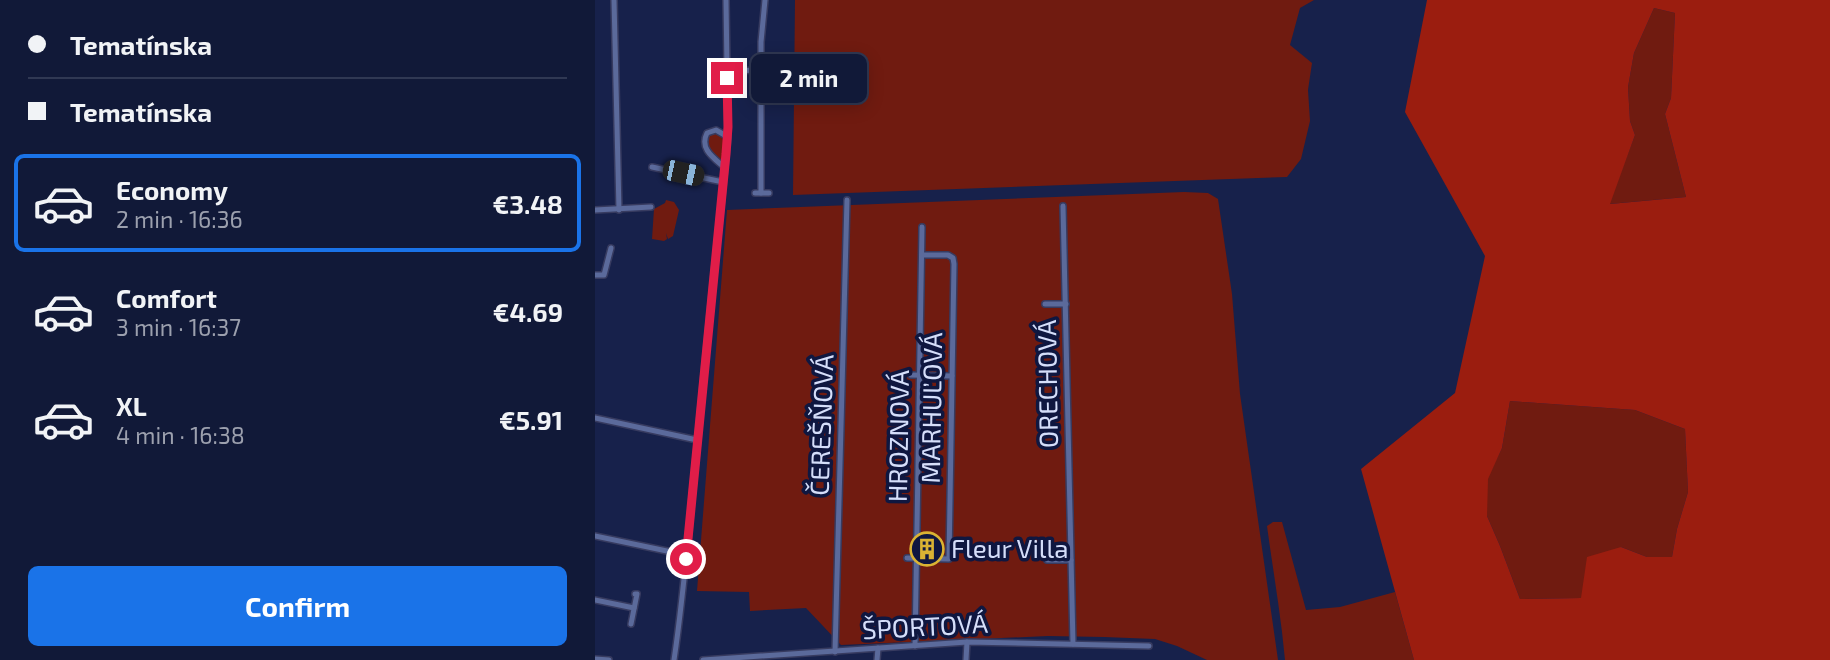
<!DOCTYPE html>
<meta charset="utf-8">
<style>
body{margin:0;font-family:"Exo 2",sans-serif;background:#1e2643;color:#f1f3f6;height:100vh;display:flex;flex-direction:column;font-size:26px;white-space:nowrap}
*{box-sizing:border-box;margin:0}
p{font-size:23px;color:#9ca0ae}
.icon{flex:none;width:38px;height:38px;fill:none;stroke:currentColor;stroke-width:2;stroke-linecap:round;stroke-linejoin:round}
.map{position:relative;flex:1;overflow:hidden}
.sheet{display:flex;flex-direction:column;background:#111938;width:595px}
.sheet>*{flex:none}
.hud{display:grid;align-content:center;height:154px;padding:0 28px;background:#111938}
.end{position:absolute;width:32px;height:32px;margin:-16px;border:9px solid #e11d48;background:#fff;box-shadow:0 0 0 4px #fff}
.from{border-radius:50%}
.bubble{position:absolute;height:49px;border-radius:10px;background:#111938;box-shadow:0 4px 18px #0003,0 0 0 2px #303853;font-size:23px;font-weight:700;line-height:49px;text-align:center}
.car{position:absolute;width:21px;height:42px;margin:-21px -10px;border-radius:9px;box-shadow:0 0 5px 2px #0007;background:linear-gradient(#222 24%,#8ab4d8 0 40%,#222 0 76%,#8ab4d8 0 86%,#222 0)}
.hud b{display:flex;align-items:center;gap:24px;height:66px;font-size:26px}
.hud b+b{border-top:2px solid #303853}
.hud i{width:18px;height:18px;background:#f1f3f6}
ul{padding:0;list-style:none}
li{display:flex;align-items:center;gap:21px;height:98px;margin:0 14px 10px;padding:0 14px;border:4px solid transparent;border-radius:10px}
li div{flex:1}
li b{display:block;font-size:26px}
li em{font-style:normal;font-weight:700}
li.current{border-color:#1a73e8}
li>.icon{width:63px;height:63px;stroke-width:1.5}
.cta{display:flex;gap:14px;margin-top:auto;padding:14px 28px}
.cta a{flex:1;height:80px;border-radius:10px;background:#1a73e8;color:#fff;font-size:28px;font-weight:700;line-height:80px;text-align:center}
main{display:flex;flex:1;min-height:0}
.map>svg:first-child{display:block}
</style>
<main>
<section class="sheet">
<div class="hud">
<b><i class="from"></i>Tematínska</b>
<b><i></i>Tematínska</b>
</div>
<ul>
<li class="current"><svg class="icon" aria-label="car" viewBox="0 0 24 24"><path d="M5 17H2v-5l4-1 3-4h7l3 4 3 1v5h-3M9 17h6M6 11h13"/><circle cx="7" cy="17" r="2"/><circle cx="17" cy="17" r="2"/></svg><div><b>Economy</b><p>2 min · 16:36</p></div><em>€3.48</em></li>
<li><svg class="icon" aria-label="car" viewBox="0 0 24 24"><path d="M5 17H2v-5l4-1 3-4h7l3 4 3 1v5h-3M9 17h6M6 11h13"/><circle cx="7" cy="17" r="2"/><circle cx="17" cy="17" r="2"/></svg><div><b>Comfort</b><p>3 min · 16:37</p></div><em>€4.69</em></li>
<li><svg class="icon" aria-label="car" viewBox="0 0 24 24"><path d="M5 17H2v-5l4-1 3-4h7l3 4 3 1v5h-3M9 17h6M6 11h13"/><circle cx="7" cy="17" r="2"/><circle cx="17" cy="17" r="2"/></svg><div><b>XL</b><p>4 min · 16:38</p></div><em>€5.91</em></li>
</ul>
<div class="cta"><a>Confirm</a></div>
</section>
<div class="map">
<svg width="1235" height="660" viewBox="0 0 1235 660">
<rect width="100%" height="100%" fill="#17214b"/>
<g fill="#701b10">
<polygon points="200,0 719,0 705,8 695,45 717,63 713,90 715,121 706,159 692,177 198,195"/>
<polygon points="1059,8 1080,13 1076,98 1070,114 1091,197 1014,204 1040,135 1035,121 1033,87 1039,53"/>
<path d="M121 133C132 139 130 148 129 159L126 161 112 146V138L116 134Z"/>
<polygon points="589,192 613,193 623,199 637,294 645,394 683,660 612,660 582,646 560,639 509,637 453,636 246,645 211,608 155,611 154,592 102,591 132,210"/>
<polygon points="71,200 79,202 84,210 78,236 73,239 71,233 72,239 69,241 57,239 59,209 70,203"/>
<polygon points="915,401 1040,410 1090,429 1093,492 1082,529 1077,557 1052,557 1026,547 987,598 925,599 905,546 892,516 892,479 907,448"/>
<path d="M678 522H687L711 610 745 607 800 592 819 660H690C686 615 678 571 672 526Z"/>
</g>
<path fill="#9b1d0f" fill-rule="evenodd" d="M832 0H1235V660H819L766 469 860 393 890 256 810 112ZM1059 8 1080 13 1076 98 1070 114 1091 197 1015 204 1040 135 1035 121 1033 87 1039 53ZM915 401 1040 410 1090 429 1093 492 1082 529 1077 557H1052L1026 547 992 557 986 598 925 599 905 546 892 516 893 479 907 448Z"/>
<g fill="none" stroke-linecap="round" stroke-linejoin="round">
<defs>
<g id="street">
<polyline points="19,0 24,210"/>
<polyline points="131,0 133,137"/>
<polyline points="132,71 166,70"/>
<polyline points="57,167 128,182"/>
<polyline points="160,193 174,193"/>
<polyline points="166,193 166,42 170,0"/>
<polyline points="468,206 478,644"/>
<polyline points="0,210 56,207"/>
<polyline points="0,275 9,275 16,248"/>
<polyline points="450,304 471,304"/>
<polyline points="316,375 357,376"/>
<polyline points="0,418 102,440"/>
<polyline points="0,536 91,555"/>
<polyline points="312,558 354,559 359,264 358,258 353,255 327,255"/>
<polyline points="452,560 476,560"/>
<polyline points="0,600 39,608"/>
<polyline points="36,624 42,594 40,594"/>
<polyline points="320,646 327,227"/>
<polyline points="240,652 252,200"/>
<polyline points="0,659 14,660"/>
<path d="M79 660C90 587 95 512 103 438 112 338 123 237 133 137L121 130 112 133C104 149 119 158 130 168"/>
<polyline points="108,660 372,642 554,646"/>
<polyline points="282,660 283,648"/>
<polyline points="371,660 372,642"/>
</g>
</defs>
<use href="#street" stroke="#373b60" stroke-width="8"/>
<use href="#street" stroke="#5b6a9b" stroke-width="5"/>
</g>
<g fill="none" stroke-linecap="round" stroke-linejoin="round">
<polyline stroke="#e11d48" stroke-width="9" points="91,559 131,154 133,127 132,78"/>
</g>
<defs>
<symbol id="building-ring" viewBox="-11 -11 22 22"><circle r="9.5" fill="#0f1740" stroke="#dab333" stroke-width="1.5"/><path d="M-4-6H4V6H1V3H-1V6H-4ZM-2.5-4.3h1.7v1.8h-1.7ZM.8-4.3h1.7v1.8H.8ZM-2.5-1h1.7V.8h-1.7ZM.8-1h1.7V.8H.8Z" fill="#dab333"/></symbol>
</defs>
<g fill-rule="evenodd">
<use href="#building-ring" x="313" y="530" width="38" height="38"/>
</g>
<g text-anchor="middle" stroke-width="7" stroke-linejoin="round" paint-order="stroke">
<g font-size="26" fill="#d5defa" stroke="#0f1740">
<text transform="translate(453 384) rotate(-91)" y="9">ORECHOVÁ</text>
<text transform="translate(337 408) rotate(-89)" y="9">MARHUĽOVÁ</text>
<text transform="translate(227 425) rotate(-88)" y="9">ČEREŠŇOVÁ</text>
<text transform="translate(304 436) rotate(-89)" y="9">HROZNOVÁ</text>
<text transform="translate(330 627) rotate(-3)" y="9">ŠPORTOVÁ</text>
</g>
<g font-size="26" fill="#d5defa" stroke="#0f1740" text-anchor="start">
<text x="356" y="558">Fleur Villa</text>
</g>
</g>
</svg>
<i class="end from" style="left:91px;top:559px"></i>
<i class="end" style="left:132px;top:78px"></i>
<div class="bubble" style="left:156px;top:54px;width:116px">2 min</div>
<i class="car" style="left:88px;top:173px;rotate:102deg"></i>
</div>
</main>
